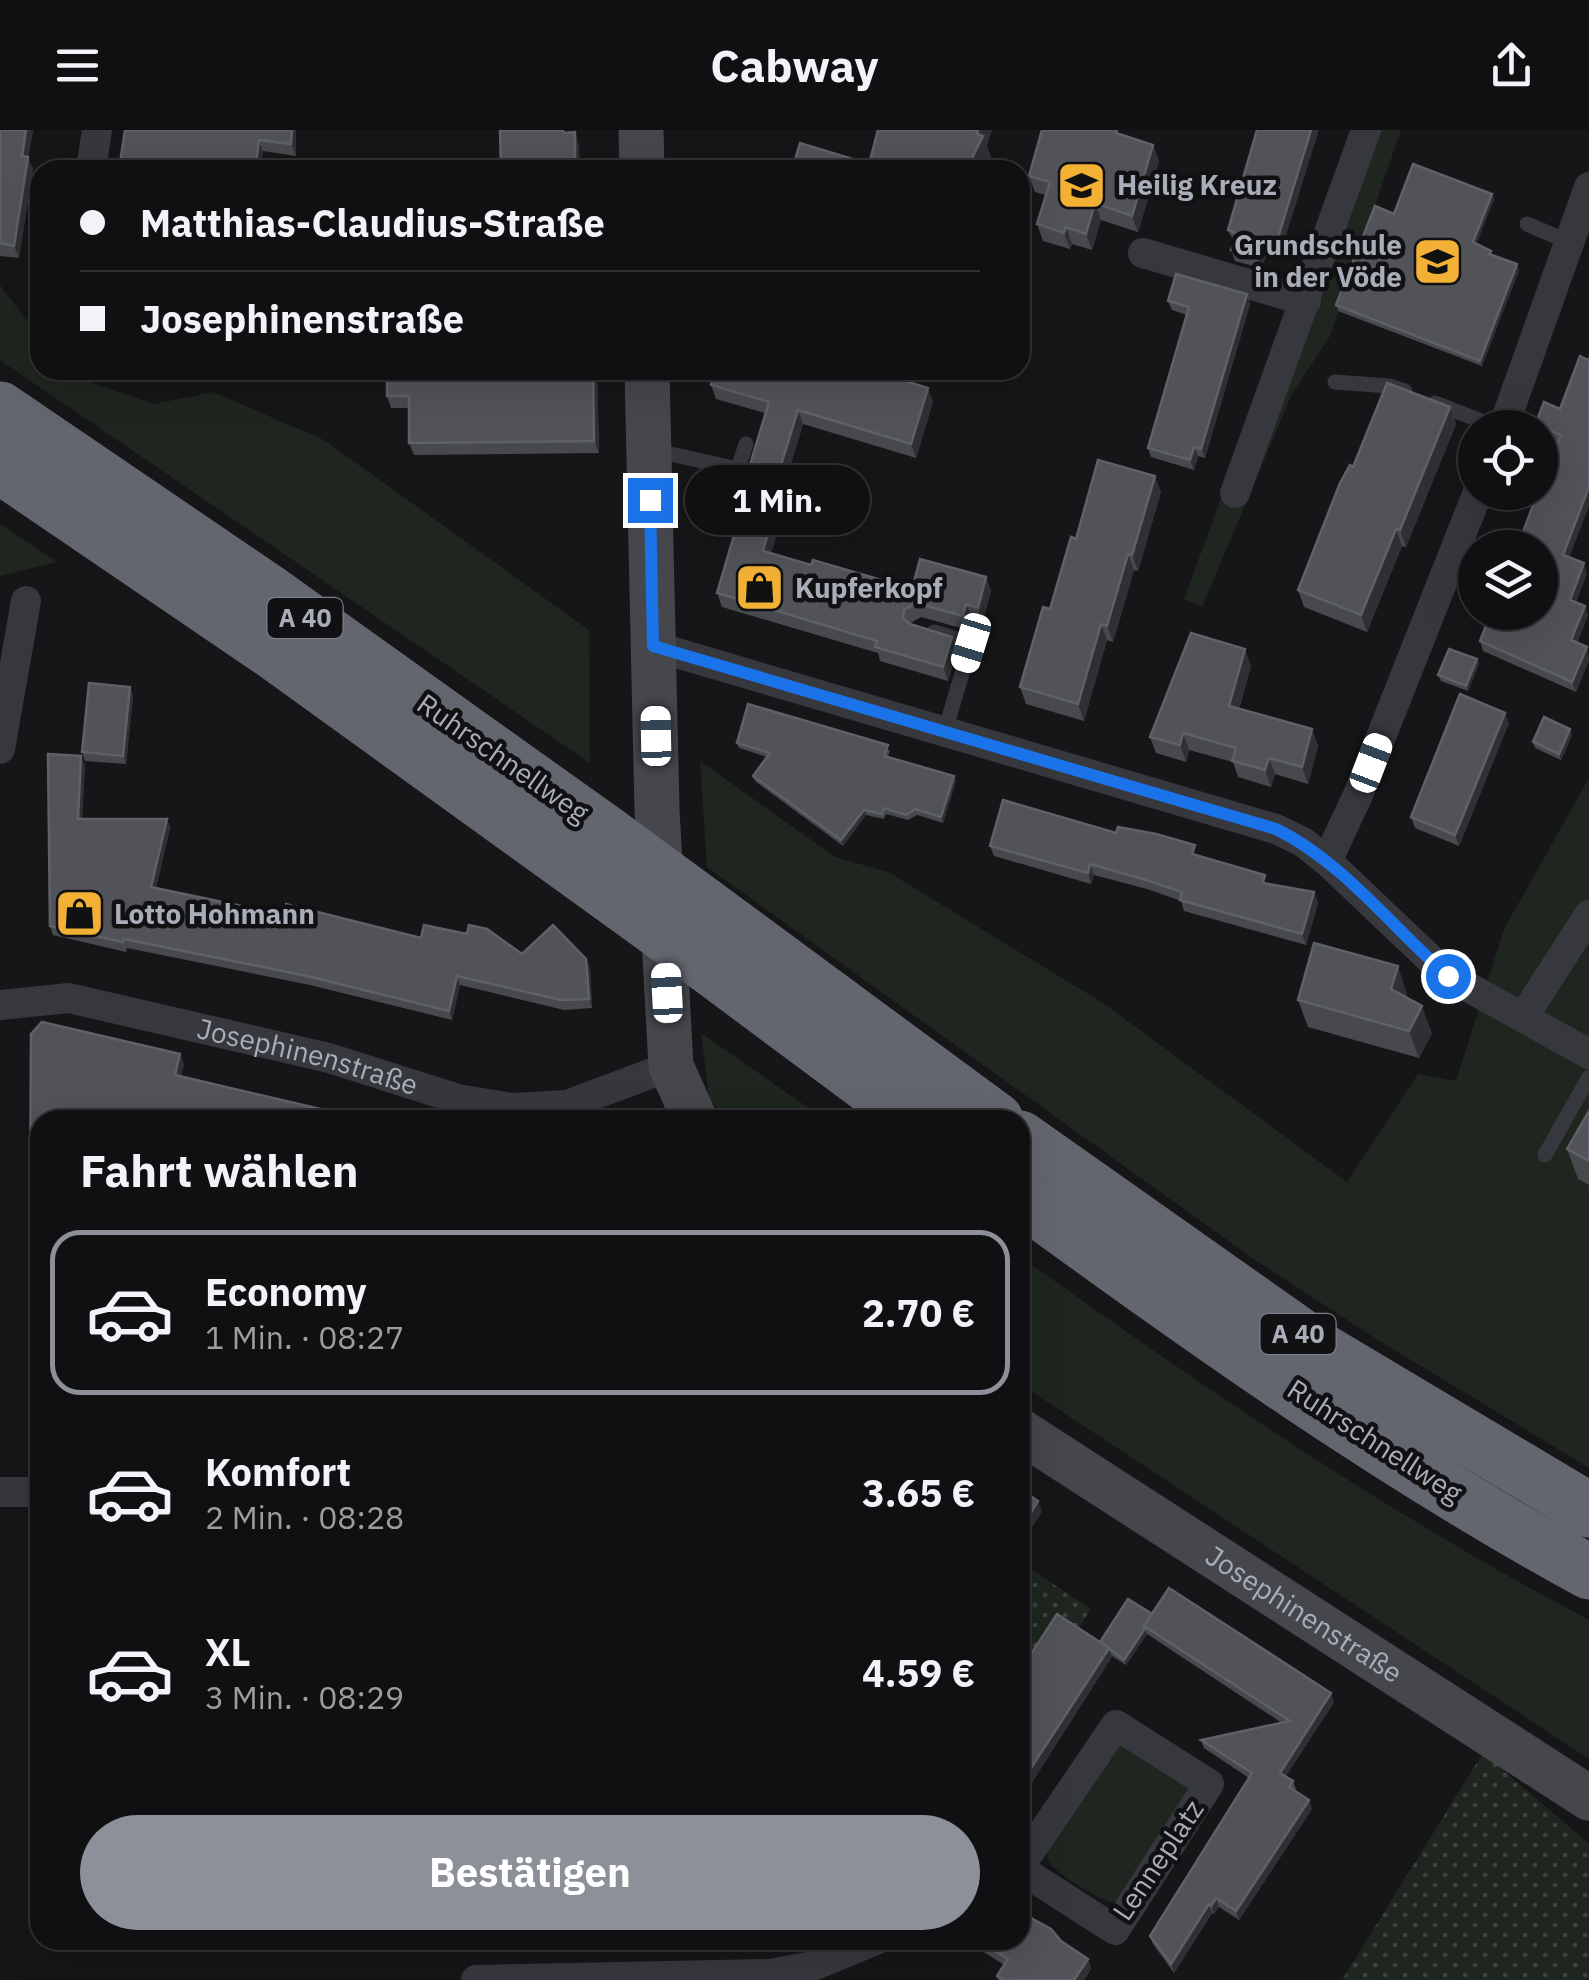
<!DOCTYPE html>
<html lang="de">
<meta charset="utf-8">
<style>
body{margin:0;font-family:"IBM Plex Sans",sans-serif;background:#19191b;color:#f1f3f6;height:100vh;display:flex;flex-direction:column;font-size:38px;white-space:nowrap}
*{box-sizing:border-box;margin:0}
p{font-size:32px;color:#9c9d9f}
.icon{flex:none;width:55px;height:55px;fill:none;stroke:currentColor;stroke-width:2;stroke-linecap:round;stroke-linejoin:round}
.map{position:relative;flex:1;overflow:hidden}
.details{position:absolute;left:30px;top:980px;width:1000px;height:840px;display:flex;flex-direction:column;background:#101012;border-radius:30px;box-shadow:0 10px 40px #0002,0 0 0 2px #303032}
.details>*{flex:none}
.banner{position:absolute;left:30px;top:30px;width:1000px;height:220px;border-radius:30px;box-shadow:0 10px 40px #0002,0 0 0 2px #303032;display:grid;align-content:center;height:220px;padding:0 50px;background:#101012}
.fabs{position:absolute;left:1458px;top:280px;display:grid;gap:20px}
.fabs a{display:grid;place-items:center;width:100px;height:100px;border-radius:50%;background:#101012;box-shadow:0 10px 40px #0002,0 0 0 2px #303032;font-size:50px}
.end{position:absolute;width:45px;height:45px;margin:-22px;border:12px solid #1a73e8;background:#fff;box-shadow:0 0 0 5px #fff}
.from{border-radius:50%}
.bubble{position:absolute;height:70px;border-radius:35px;background:#101012;box-shadow:0 10px 40px #0002,0 0 0 2px #303032;font-size:32px;font-weight:700;line-height:70px;text-align:center}
.car{position:absolute;width:30px;height:60px;margin:-30px -15px;border-radius:12px;box-shadow:0 0 8px 2px #0007;background:linear-gradient(#fff 24%,#345 0 40%,#fff 0 76%,#345 0 86%,#fff 0)}
.banner b{display:flex;align-items:center;gap:35px;height:95px;font-size:38px}
.banner b+b{border-top:2px solid #303032}
.banner i{width:25px;height:25px;background:#f1f3f6}
ul{padding:0;list-style:none}
li{display:flex;align-items:center;gap:30px;height:165px;margin:0 20px 15px;padding:0 30px;border:5px solid transparent;border-radius:30px}
li div{flex:1}
li b{display:block;font-size:38px}
li em{font-style:normal;font-weight:700}
li.selected{border-color:#8c9099}
li>.icon{width:90px;height:90px;stroke-width:1.5}
h2{padding:0 50px;font-size:45px;line-height:120px}
.button{display:flex;gap:20px;margin-top:auto;padding:20px 50px}
.button a{flex:1;height:115px;border-radius:60px;background:#8c9099;color:#fff;font-size:40px;font-weight:700;line-height:115px;text-align:center}
header{display:flex;justify-content:space-between;align-items:center;height:130px;padding:0 50px;background:#101012;font-size:45px;font-weight:700}
.map>svg:first-child{display:block}
</style>
<header><svg class="icon" aria-label="menu" viewBox="0 0 24 24"><path d="M4 6h16M4 12h16M4 18h16"/></svg>Cabway<svg class="icon" aria-label="share" viewBox="0 0 24 24"><path d="M12 15V3M7 8l5-5 5 5M5 13v7h14v-7"/></svg></header>
<div class="map">
<svg width="1589" height="1850" viewBox="0 0 1589 1850">
<defs>
<pattern id="park-dots" width="8" height="8" patternUnits="userSpaceOnUse" patternTransform="scale(2.5)"><rect width="8" height="8" fill="#1e261f"/><path d="M2 2h.1M6 6h.1" fill="none" stroke="#3c433d" stroke-width="1.8" stroke-linecap="round"/></pattern>
</defs>
<rect width="100%" height="100%" fill="#161618"/>
<g fill="#1e261f">
<polygon points="1381,0 1401,0 1330,206 1292,264 1202,477 1184,469 1225,358 1242,364 1349,92"/>
<polygon points="0,155 40,208 40,240 63,240 66,244 154,274 213,262 324,310 589,500 590,633 0,230"/>
<polygon points="0,394 57,432 0,446"/>
<polygon points="700,631 835,727 888,742 1103,873 1347,1052 1418,944 1456,951 1504,799 1589,648 1589,1338 1378,1210 1255,1130 707,737"/>
<polygon points="701,903 826,990 726,990 709,968"/>
<path d="M1020 1126C1203 1258 1390 1385 1589 1490V1629L1020 1254Z"/>
<path d="M1123 1614 1183 1647 1190 1660 1115 1773C1101 1771 1052 1742 1048 1730 1046 1723 1048 1721 1050 1714L1116 1616Z"/>
</g>
<g fill="url(#park-dots)">
<polygon points="1020,1432 1091,1479 1020,1591"/>
<polygon points="1483,1623 1589,1714 1589,1850 1342,1850"/>
</g>
<g fill="none" stroke-linecap="round" stroke-linejoin="round">
<g stroke="#37383d" stroke-width="15">
<polyline points="1527,94 1569,112"/>
<polyline points="1335,252 1389,256 1405,261"/>
<polyline points="1435,273 1499,298"/>
<polyline points="652,320 738,339 746,314"/>
<polyline points="934,502 971,513 945,601"/>
<polyline points="1545,1025 1589,947"/>
</g>
<g stroke="#37383d" stroke-width="30">
<polyline points="91,40 97,0"/>
<polyline points="1143,123 1306,171"/>
<polyline points="1503,298 1589,57"/>
<polyline points="1235,363 1366,0"/>
<polyline points="653,516 1276,699 1303,712 1327,731 1358,665 1478,362"/>
<polyline points="0,619 26,471"/>
<polyline points="1327,731 1448,846 1589,924"/>
<path id="s1" d="M0 875 69 868 329 928 458 969 512 978 567 975 671 936"/>
<polyline points="1524,886 1589,785"/>
<polyline points="0,1362 40,1362"/>
<polyline points="1020,1736 1116,1595 1209,1654 1115,1800 1020,1739"/>
<polyline points="476,1850 770,1844 813,1836 876,1810"/>
</g>
<g stroke="#45474d" stroke-width="45">
<polyline points="641,0 642,40"/>
<polyline points="647,240 657,680 671,936 695,990"/>
<path id="s2" d="M1020 1301 1589 1668"/>
</g>
<g stroke="#63666e" stroke-width="55">
<polyline points="0,279 266,460 605,702"/>
<polyline points="0,336 272,521 610,765"/>
<polyline points="707,777 996,990"/>
<polyline points="708,836 915,990"/>
<polyline points="1020,1008 1322,1221 1589,1380"/>
<path d="M1020 1067C1203 1201 1390 1333 1589 1442"/>
</g>
<g stroke="#63666e" stroke-width="55">
<polyline points="605,702 707,777"/>
<polyline points="610,765 708,836"/>
</g>
</g>
<g fill="#47494d">
<polygon points="0,0 33,0 28,28 33,39 19,128 0,126"/>
<polygon points="125,0 296,0 296,26 263,21"/>
<polygon points="1257,0 1280,125 1268,122 1261,138 1235,131 1231,120 1234,112 1228,100"/>
<polygon points="1126,6 1153,15 1159,31 1138,102 1101,90 1092,120 1072,114 1070,119 1043,111 1037,94 1045,65 1035,62 1029,46"/>
<polygon points="1492,64 1494,69 1476,114 1491,121 1492,125 1519,140 1482,236 1338,181 1336,175 1394,84"/>
<polygon points="1247,164 1250,174 1205,328 1198,326 1194,340 1151,327 1148,318 1187,185 1172,180 1168,171"/>
<polygon points="1589,228 1589,376 1569,427 1587,443 1576,472 1588,485 1577,513 1587,517 1589,530 1576,562 1483,521 1480,511 1558,312 1540,305 1540,298 1536,298 1535,295 1560,279"/>
<polygon points="597,240 599,323 414,325 409,313 409,278 391,278 387,266"/>
<polygon points="711,255 928,258 933,272 916,328 803,294 778,377 782,387 771,423 811,435 912,459 986,447 991,461 983,491 972,488 968,500 921,487 909,494 957,521 948,551 880,531 878,523 722,477 717,463 735,402 732,394 765,283 716,269"/>
<polygon points="1450,277 1456,294 1406,417 1402,416 1367,502 1304,477 1298,460 1353,337"/>
<polygon points="1161,362 1138,441 1134,440 1113,512 1107,510 1084,591 1026,574 1020,557 1076,409"/>
<polygon points="1477,529 1479,534 1468,561 1441,551 1438,545"/>
<polygon points="1251,536 1239,579 1312,599 1318,616 1308,654 1275,644 1271,657 1238,647 1233,632 1189,620 1186,632 1156,623 1150,607"/>
<polygon points="130,557 133,566 126,634 85,631 82,622"/>
<polygon points="1509,593 1459,716 1415,698 1411,687"/>
<polygon points="1572,605 1561,630 1535,618 1533,612"/>
<polygon points="737,613 890,620 888,627 956,651 943,693 917,685 908,690 886,684 884,689 866,685 843,716 755,651 753,646 767,627 739,618"/>
<polygon points="85,635 82,689 167,689 170,698 156,758 284,785 522,824 586,829 590,838 592,878 564,880 460,855 452,890 310,855 127,818 126,822 53,805 50,796"/>
<polygon points="1116,703 1198,726 1269,754 1314,762 1318,773 1306,815 1184,781 1181,771 1147,759 1094,745 1091,754 994,726 990,716"/>
<polygon points="1407,864 1406,868 1432,903 1419,928 1308,897 1298,870"/>
<polygon points="31,904 184,934 181,946 40,990 36,1081 33,1081 30,1071"/>
<polygon points="1589,981 1589,1055 1578,1049 1567,1019"/>
<polygon points="1152,1484 1334,1572 1286,1646 1293,1651 1296,1659 1295,1661 1309,1670 1312,1679 1239,1790 1219,1777 1214,1784 1212,1783 1174,1843 1153,1814 1150,1806 1249,1648 1204,1618 1201,1610 1282,1593 1147,1504 1126,1535 1112,1526 1026,1662 1020,1658 1020,1541 1100,1512"/>
<polygon points="40,1544 40,1582 37,1582 34,1572"/>
<polygon points="968,1810 1061,1811 1088,1829 1091,1839 1084,1850 998,1850 997,1846 1004,1835 970,1813"/>
</g>
<g fill="#2f3033">
<polygon points="26,0 33,0 28,28 33,39 19,128 14,116 22,26"/>
<polygon points="292,0 296,0 296,26 291,14"/>
<polygon points="978,0 992,0 987,16 991,26 984,40 966,40"/>
<polygon points="1311,0 1319,0 1280,125 1276,114"/>
<polygon points="575,2 579,14 580,40 575,40"/>
<polygon points="259,10 263,21 261,40 255,40"/>
<polygon points="1153,15 1159,31 1138,102 1132,86"/>
<polygon points="1492,64 1494,69 1475,118 1473,112"/>
<polygon points="1095,73 1101,90 1092,120 1086,104"/>
<polygon points="1066,97 1072,114 1070,119 1064,103"/>
<polygon points="1264,111 1268,122 1261,138 1257,127"/>
<polygon points="1517,134 1519,140 1482,236 1480,231"/>
<polygon points="1247,164 1250,174 1205,328 1201,319"/>
<polygon points="593,240 597,240 599,323 594,311"/>
<polygon points="928,258 933,272 916,328 911,314"/>
<polygon points="1450,277 1456,294 1406,417 1400,400"/>
<polygon points="798,280 803,294 778,377 782,387 768,434 763,421 770,371"/>
<polygon points="1194,317 1198,326 1194,340 1190,330"/>
<polygon points="1155,346 1161,362 1138,441 1132,425"/>
<polygon points="1589,357 1589,376 1566,434 1563,425"/>
<polygon points="1396,399 1402,416 1367,502 1361,485"/>
<polygon points="1128,424 1134,440 1113,512 1107,496"/>
<polygon points="1584,433 1587,443 1573,480 1570,470"/>
<polygon points="986,447 991,461 983,491 978,478"/>
<polygon points="966,474 972,488 968,500 963,486"/>
<polygon points="1585,476 1588,485 1574,520 1571,510"/>
<polygon points="1101,494 1107,510 1084,591 1078,574"/>
<polygon points="952,507 957,521 948,551 943,537"/>
<polygon points="1587,517 1589,530 1576,562 1572,552"/>
<polygon points="1245,519 1251,536 1235,592 1229,576"/>
<polygon points="1477,529 1479,534 1468,561 1466,556"/>
<polygon points="130,557 133,566 126,634 123,626"/>
<polygon points="1505,583 1509,593 1459,716 1455,705"/>
<polygon points="1312,599 1318,616 1308,654 1302,637"/>
<polygon points="1570,599 1572,605 1561,630 1559,624"/>
<polygon points="1183,603 1189,620 1186,632 1180,615"/>
<polygon points="81,626 85,635 81,698 78,689"/>
<polygon points="1269,628 1275,644 1271,657 1265,640"/>
<polygon points="954,646 956,651 943,693 941,687"/>
<polygon points="864,680 866,685 843,716 841,710"/>
<polygon points="167,689 170,698 154,766 151,757"/>
<polygon points="1090,734 1094,745 1091,754 1088,743"/>
<polygon points="1314,762 1318,773 1306,815 1302,804"/>
<polygon points="586,829 590,838 592,878 589,869"/>
<polygon points="1398,836 1407,864 1401,887 1391,859"/>
<polygon points="457,846 460,855 452,890 449,881"/>
<polygon points="1422,876 1432,903 1419,928 1409,901"/>
<polygon points="180,924 184,934 179,955 175,945"/>
<polygon points="1038,1371 1042,1382 1020,1416 1020,1400"/>
<polygon points="1145,1499 1147,1504 1126,1535 1124,1530"/>
<polygon points="1109,1518 1112,1527 1026,1662 1022,1652"/>
<polygon points="1331,1563 1334,1572 1283,1651 1280,1643"/>
<polygon points="1309,1670 1312,1679 1239,1790 1236,1781"/>
<polygon points="1216,1768 1219,1777 1214,1784 1211,1776"/>
<polygon points="1209,1774 1212,1783 1174,1843 1171,1834"/>
<polygon points="1088,1829 1091,1839 1084,1850 1074,1850"/>
</g>
<g fill="#525359" stroke="#5f6168" stroke-width="2.5">
<polygon points="0,0 26,0 22,26 28,27 14,116 0,113"/>
<polygon points="125,0 292,0 291,14 259,10 255,40 119,40"/>
<polygon points="500,0 563,0 564,3 575,2 575,40 501,40"/>
<polygon points="878,0 978,0 977,4 983,6 966,40 792,40 800,13 869,34"/>
<polygon points="1042,0 1117,0 1116,3 1153,15 1132,86 1095,73 1086,104 1066,97 1064,103 1037,94 1050,52 1029,46"/>
<polygon points="1257,0 1311,0 1276,114 1264,111 1257,127 1231,120 1236,103 1228,100"/>
<polygon points="1413,34 1492,64 1473,112 1491,121 1489,124 1517,134 1480,231 1336,175 1375,76 1394,84"/>
<polygon points="1176,144 1247,164 1201,319 1194,317 1190,330 1148,318 1189,177 1168,171"/>
<polygon points="1580,226 1588,230 1589,228 1589,357 1563,425 1584,433 1570,470 1585,476 1571,510 1587,517 1572,552 1480,511 1491,482 1540,482 1540,418 1517,418 1538,362 1540,362 1540,358 1561,305 1535,295 1544,272 1560,279"/>
<polygon points="387,240 593,240 594,311 409,313 409,266 387,266"/>
<polygon points="715,240 870,240 928,258 911,314 798,280 770,371 776,374 763,421 811,435 813,430 912,459 920,429 986,447 978,478 966,474 963,486 916,473 904,480 903,488 910,494 952,507 943,537 875,517 877,511 717,463 737,395 732,394 769,272 711,255"/>
<polygon points="1387,253 1450,277 1400,400 1396,399 1361,485 1298,460 1340,353 1350,335 1353,337"/>
<polygon points="1098,330 1155,346 1132,425 1128,424 1107,496 1101,494 1078,574 1020,557 1043,477 1050,479 1071,407 1076,409"/>
<polygon points="1191,503 1245,519 1229,576 1312,599 1302,637 1269,628 1265,640 1232,631 1236,618 1183,603 1180,615 1150,607"/>
<polygon points="1449,519 1477,529 1466,556 1438,545"/>
<polygon points="89,553 130,557 123,626 82,622"/>
<polygon points="1460,564 1505,583 1455,705 1411,687"/>
<polygon points="748,574 888,615 884,626 954,646 941,687 915,679 906,685 884,678 882,684 864,680 841,710 753,646 770,623 737,613"/>
<polygon points="1544,587 1570,599 1559,624 1533,612"/>
<polygon points="48,624 81,626 78,689 167,689 151,757 284,785 286,774 421,808 424,795 467,804 469,795 487,799 522,824 553,795 586,829 589,869 561,870 457,846 449,881 307,846 124,809 123,812 50,796"/>
<polygon points="1003,670 1116,703 1118,697 1156,704 1195,715 1192,724 1265,745 1263,753 1314,762 1302,804 1180,770 1182,762 1143,749 1090,734 1088,743 990,716"/>
<polygon points="1314,813 1398,836 1391,859 1422,876 1409,901 1298,870"/>
<polygon points="42,892 180,924 175,945 342,984 362,990 40,990 40,1304 36,1071 30,1071 31,904"/>
<polygon points="1589,981 1589,1031 1567,1019"/>
<polygon points="1020,1359 1038,1371 1020,1400"/>
<polygon points="1169,1458 1331,1563 1280,1643 1293,1651 1289,1657 1309,1670 1236,1781 1216,1768 1211,1776 1209,1774 1171,1834 1150,1806 1252,1643 1201,1610 1290,1591 1144,1496"/>
<polygon points="1128,1469 1152,1484 1144,1496 1146,1497 1124,1530 1100,1512"/>
<polygon points="1057,1484 1109,1518 1022,1652 1020,1651 1020,1541"/>
<polygon points="40,1544 40,1572 34,1572 34,1545"/>
<polygon points="1020,1782 1051,1799 1061,1811 1088,1829 1074,1850 1003,1850 997,1846 1008,1829 977,1810 1020,1810"/>
</g>
<g fill="none" stroke-linecap="round" stroke-linejoin="round">
<path stroke="#1a73e8" stroke-width="12" d="M650 370 653 516 1276 699C1342 731 1393 798 1448 846"/>
</g>
<defs>
<symbol id="school-square" viewBox="-11 -11 22 22"><rect x="-9" y="-9" width="18" height="18" rx="4" fill="#f2b134" stroke="#111113"/><path d="M0-5L7-2L0 1L-7-2ZM-4 1L0 2.5L4 1V4Q0 6-4 4Z" fill="#111"/></symbol>
<symbol id="shop-square" viewBox="-11 -11 22 22"><rect x="-9" y="-9" width="18" height="18" rx="4" fill="#f2b134" stroke="#111113"/><path d="M-5-2.5h2.3a2.7 3.5 0 0 1 5.4 0H5L5.5 6h-11ZM-1.5-2.5h3a1.5 2.3 0 0 0-3 0Z" fill="#111"/></symbol>
</defs>
<g fill-rule="evenodd">
<use href="#school-square" x="1054" y="28" width="55" height="55"/>
<use href="#school-square" x="1410" y="104" width="55" height="55"/>
<use href="#shop-square" x="732" y="430" width="55" height="55"/>
<use href="#shop-square" x="52" y="756" width="55" height="55"/>
</g>
<g text-anchor="middle" stroke-width="9" stroke-linejoin="round" paint-order="stroke">
<g fill="#111113" stroke="#7b7e86" stroke-width="2.5">
<rect x="267.5" y="468" width="75" height="40" rx="8"/>
<rect x="1260.5" y="1184" width="75" height="40" rx="8"/>
</g>
<g font-size="25" font-weight="bold" fill="#a8adb8">
<text x="305" y="497">A 40</text>
<text x="1298" y="1213">A 40</text>
</g>
<g font-size="28" font-weight="bold" fill="#a8adb8" stroke="#111113" text-anchor="start">
<text x="1117" y="65">Heilig Kreuz</text>
<text x="1402" y="125" text-anchor="end">Grundschule<tspan x="1402" dy="32">in der Vöde</tspan></text>
<text x="795" y="468">Kupferkopf</text>
<text x="114" y="794">Lotto Hohmann</text>
</g>
<g font-size="28" fill="#a8adb8" stroke="#111113">
<text transform="translate(503 628) rotate(35)" y="10">Ruhrschnellweg</text>
<text dy="10" stroke="none"><textPath href="#s1" startOffset="315">Josephinenstraße</textPath></text>
<text transform="translate(1375 1311) rotate(33)" y="10">Ruhrschnellweg</text>
<text dy="10" stroke="none"><textPath href="#s2" startOffset="338">Josephinenstraße</textPath></text>
<text transform="translate(1158 1730) rotate(-56)" y="10">Lenneplatz</text>
</g>
</g>
</svg>
<div class="fabs">
<a><svg class="icon" aria-label="locate" viewBox="0 0 24 24"><circle cx="12" cy="12" r="6"/><path d="M12 2v4M12 18v4M2 12h4M18 12h4"/></svg></a>
<a><svg class="icon" aria-label="layers" viewBox="0 0 24 24"><path d="M12 4l9 5-9 5-9-5zM3 14l9 5 9-5"/></svg></a>
</div>
<i class="end from" style="left:1448px;top:846px"></i>
<i class="end" style="left:650px;top:370px"></i>
<div class="bubble" style="left:685px;top:335px;width:185px">1 Min.</div>
<i class="car" style="left:971px;top:513px;rotate:197deg"></i>
<i class="car" style="left:656px;top:606px;rotate:359deg"></i>
<i class="car" style="left:1371px;top:633px;rotate:21deg"></i>
<i class="car" style="left:667px;top:863px;rotate:357deg"></i>
<div class="banner">
<b><i class="from"></i>Matthias-Claudius-Straße</b>
<b><i></i>Josephinenstraße</b>
</div>
<section class="details">
<h2>Fahrt wählen</h2>
<ul>
<li class="selected"><svg class="icon" aria-label="car" viewBox="0 0 24 24"><path d="M5 17H2v-5l4-1 3-4h7l3 4 3 1v5h-3M9 17h6M6 11h13"/><circle cx="7" cy="17" r="2"/><circle cx="17" cy="17" r="2"/></svg><div><b>Economy</b><p>1 Min. · 08:27</p></div><em>2.70 €</em></li>
<li><svg class="icon" aria-label="car" viewBox="0 0 24 24"><path d="M5 17H2v-5l4-1 3-4h7l3 4 3 1v5h-3M9 17h6M6 11h13"/><circle cx="7" cy="17" r="2"/><circle cx="17" cy="17" r="2"/></svg><div><b>Komfort</b><p>2 Min. · 08:28</p></div><em>3.65 €</em></li>
<li><svg class="icon" aria-label="car" viewBox="0 0 24 24"><path d="M5 17H2v-5l4-1 3-4h7l3 4 3 1v5h-3M9 17h6M6 11h13"/><circle cx="7" cy="17" r="2"/><circle cx="17" cy="17" r="2"/></svg><div><b>XL</b><p>3 Min. · 08:29</p></div><em>4.59 €</em></li>
</ul>
<div class="button"><a>Bestätigen</a></div>
</section>
</div>
